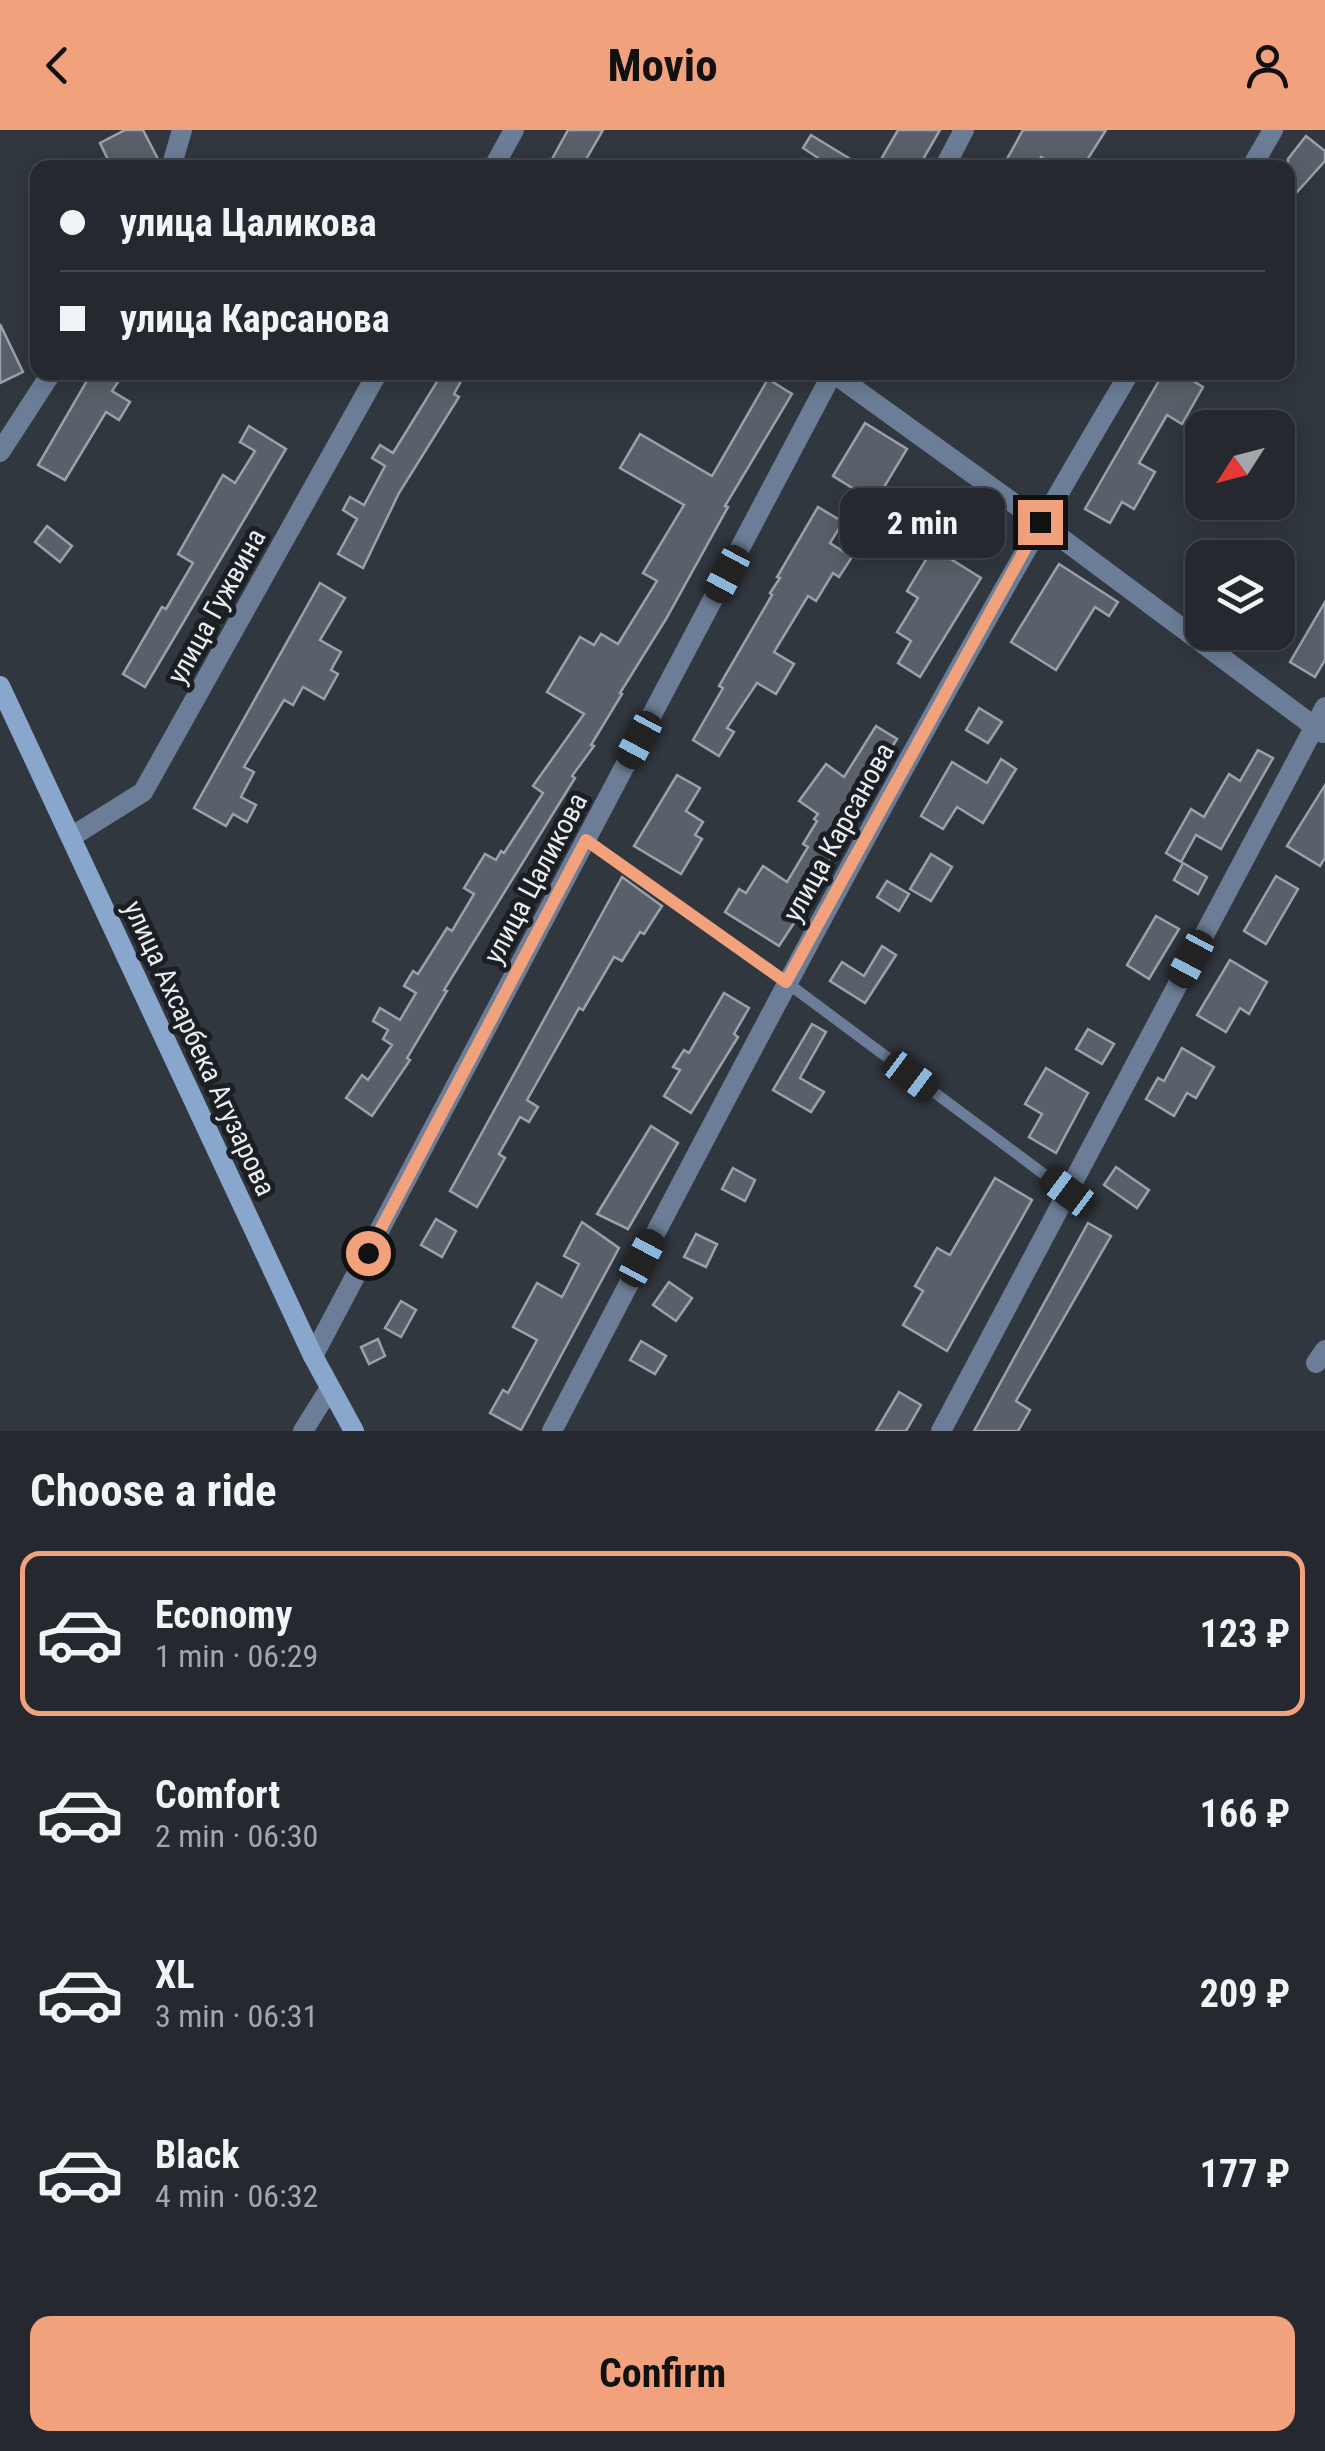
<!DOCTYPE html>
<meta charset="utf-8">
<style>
body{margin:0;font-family:"Roboto Condensed",sans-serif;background:#2d3137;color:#f1f3f6;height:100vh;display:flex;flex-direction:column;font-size:38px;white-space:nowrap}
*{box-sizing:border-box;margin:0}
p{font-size:32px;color:#a3a6aa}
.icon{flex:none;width:55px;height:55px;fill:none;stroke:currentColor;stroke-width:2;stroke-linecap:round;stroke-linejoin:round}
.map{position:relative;height:1301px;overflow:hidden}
.panel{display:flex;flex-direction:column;background:#25292f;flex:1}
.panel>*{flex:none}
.banner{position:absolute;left:30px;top:30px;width:1265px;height:220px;border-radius:20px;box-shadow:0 5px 25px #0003,0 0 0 2px #42454b;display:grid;align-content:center;height:220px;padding:0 30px;background:#25292f}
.needle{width:65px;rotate:234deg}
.tools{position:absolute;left:1185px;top:280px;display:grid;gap:20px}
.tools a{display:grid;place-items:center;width:110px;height:110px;border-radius:20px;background:#25292f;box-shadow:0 5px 25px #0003,0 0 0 2px #42454b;font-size:50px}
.end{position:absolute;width:45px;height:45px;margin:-22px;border:12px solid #f1a17c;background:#111;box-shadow:0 0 0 5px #111}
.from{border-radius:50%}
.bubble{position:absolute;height:70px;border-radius:20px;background:#25292f;box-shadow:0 5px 25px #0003,0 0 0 2px #42454b;font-size:32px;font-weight:700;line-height:70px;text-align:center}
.car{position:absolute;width:30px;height:60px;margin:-30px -15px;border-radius:12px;box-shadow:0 0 8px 2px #0007;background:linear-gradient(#222 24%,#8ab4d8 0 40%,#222 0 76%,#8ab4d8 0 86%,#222 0)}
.banner b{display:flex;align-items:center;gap:35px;height:95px;font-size:38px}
.banner b+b{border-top:2px solid #42454b}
.banner i{width:25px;height:25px;background:#f1f3f6}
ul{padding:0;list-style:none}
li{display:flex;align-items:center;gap:30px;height:165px;margin:0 20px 15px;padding:0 10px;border:5px solid transparent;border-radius:20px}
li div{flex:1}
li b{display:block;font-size:38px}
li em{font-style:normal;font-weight:700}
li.active{border-color:#f1a17c}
li>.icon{width:90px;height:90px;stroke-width:1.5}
h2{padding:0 30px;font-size:45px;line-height:120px}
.action{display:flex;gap:20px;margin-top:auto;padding:20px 30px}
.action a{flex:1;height:115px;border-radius:20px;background:#f1a17c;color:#111;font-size:40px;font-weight:700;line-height:115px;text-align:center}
header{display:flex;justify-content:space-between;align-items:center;height:130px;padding:0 30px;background:#f1a17c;color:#111;font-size:45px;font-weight:700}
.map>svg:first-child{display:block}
</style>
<header><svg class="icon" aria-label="back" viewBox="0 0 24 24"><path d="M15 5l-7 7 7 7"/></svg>Movio<svg class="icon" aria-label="person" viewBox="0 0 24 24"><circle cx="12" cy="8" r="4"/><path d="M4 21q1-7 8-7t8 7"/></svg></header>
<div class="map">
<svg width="1325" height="1301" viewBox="0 0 1325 1301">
<rect width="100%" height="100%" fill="#31373f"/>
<g fill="#596069" stroke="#9aa1ab" stroke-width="2.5">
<polygon points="125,0 143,0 159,31 158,38 112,38 100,13"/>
<polygon points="568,0 603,0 581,38 563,38 551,31"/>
<polygon points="898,0 940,0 918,38 876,38"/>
<polygon points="1023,0 1106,0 1082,38 1058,38 1041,27 1035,38 1002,38"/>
<polygon points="811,5 865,38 816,38 821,30 803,18"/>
<polygon points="1306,6 1325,21 1325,31 1288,72 1288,29"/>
<polygon points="0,194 23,242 0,253"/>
<polygon points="92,242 102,242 118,252 112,261 130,272 119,290 106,282 65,350 38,335"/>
<polygon points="443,242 466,242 454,264 459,267 399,363 363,438 338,424 357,389 343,380 350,367 364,375 385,336 372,328 380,315 393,323"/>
<polygon points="1164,242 1178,242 1203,257 1182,294 1167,285 1139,333 1155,342 1134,379 1122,372 1110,393 1085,379"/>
<polygon points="768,249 792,264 725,376 728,377 666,489 620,563 622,564 591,615 594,616 572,646 575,648 444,860 447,861 407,928 410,930 372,986 346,968 362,945 368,950 392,915 383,909 388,900 373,891 380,878 400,890 416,863 404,856 413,841 418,844 447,798 452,801 474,764 464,758 485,724 496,730 501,721 504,723 543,663 533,656 584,584 547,562 580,507 594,515 601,504 618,514 657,451 643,443 684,375 620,338 640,304 712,346"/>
<polygon points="865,293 907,319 875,372 833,346"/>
<polygon points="249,296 286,319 145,557 123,544 162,477 166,479 193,433 178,424 223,345 235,353 255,321 240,312"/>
<polygon points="818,377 843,392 830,413 852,427 839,447 833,443 816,471 808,466 774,522 794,534 776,564 757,553 727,598 734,602 719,626 693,610 723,558 719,556 772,465 770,463 780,448 777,447"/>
<polygon points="47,396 72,416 60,432 35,412"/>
<polygon points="933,418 981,448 920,547 898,533 911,511 897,502 918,468 907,461"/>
<polygon points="1059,434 1118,472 1109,486 1095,477 1056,540 1011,512"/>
<polygon points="320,453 345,468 320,510 341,522 331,540 338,544 324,569 303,557 293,575 284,570 244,637 254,642 241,667 256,675 247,692 233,684 226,696 194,678"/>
<polygon points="1325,472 1325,530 1315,547 1290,532"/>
<polygon points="979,578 1002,592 988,613 966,600"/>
<polygon points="876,596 897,609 876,643 866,662 868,664 837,708 842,711 790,790 794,793 779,816 725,782 739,759 746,763 763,736 787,752 808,717 803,714 817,691 814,689 818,684 799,671 826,634 844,647"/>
<polygon points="1258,620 1273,628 1221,719 1196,705 1181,732 1166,723 1191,679 1204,687 1229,644 1240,651"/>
<polygon points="1001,629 1016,639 983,693 957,677 943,699 921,686 952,632 987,653"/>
<polygon points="677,645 700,658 686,681 703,692 695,705 702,709 681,744 634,716"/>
<polygon points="1325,655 1325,728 1320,736 1287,716"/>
<polygon points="931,724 952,737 931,771 910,759"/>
<polygon points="1183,733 1207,747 1198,764 1174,750"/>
<polygon points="1276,746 1298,759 1266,814 1244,801"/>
<polygon points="622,747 662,776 644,804 640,802 622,831 614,827 583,880 579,878 527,970 538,977 529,992 520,987 499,1024 505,1028 477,1077 450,1061"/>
<polygon points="887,751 909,764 899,781 877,767"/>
<polygon points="1156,786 1179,799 1149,849 1127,835"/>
<polygon points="882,816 896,825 865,873 830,851 842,832 864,846"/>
<polygon points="1230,830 1267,852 1249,884 1240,878 1226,902 1197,885"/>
<polygon points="724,863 749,878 734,904 738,907 691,983 664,966 680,940 673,937 684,920 689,923"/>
<polygon points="812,894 826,902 800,948 824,962 811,982 773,960"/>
<polygon points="1088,899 1114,914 1102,934 1076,919"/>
<polygon points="1182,918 1214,937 1196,968 1187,963 1174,986 1146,969 1158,948 1164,951"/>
<polygon points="1046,938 1088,963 1056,1023 1029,1007 1042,984 1025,974"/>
<polygon points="651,996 678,1013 628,1099 597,1084"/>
<polygon points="1116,1037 1149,1060 1137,1078 1104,1055"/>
<polygon points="733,1038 755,1050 745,1071 722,1059"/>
<polygon points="995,1048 1032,1070 947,1221 903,1195 923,1161 915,1156 937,1118 950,1125"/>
<polygon points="436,1089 456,1101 442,1127 421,1115"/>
<polygon points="582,1092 619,1118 521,1300 490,1283 503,1260 508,1263 537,1210 513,1197 537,1153 562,1167 579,1134 564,1126"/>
<polygon points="1088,1093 1111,1106 1016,1271 1030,1280 1018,1301 974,1301"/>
<polygon points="696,1104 717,1114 706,1137 684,1127"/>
<polygon points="669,1152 692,1168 676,1191 653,1175"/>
<polygon points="401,1171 416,1180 401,1207 385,1198"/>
<polygon points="378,1209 385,1226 369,1234 361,1217"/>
<polygon points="641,1211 666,1226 655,1244 630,1230"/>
<polygon points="899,1262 921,1275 906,1301 876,1301"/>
</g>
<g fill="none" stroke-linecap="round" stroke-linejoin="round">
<polyline stroke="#6c7e97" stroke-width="11" points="586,710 786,852 1068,1062"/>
<g stroke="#6c7e97" stroke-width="20">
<polyline points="171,38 182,0"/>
<polyline points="493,38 514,0"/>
<polyline points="944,38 964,0"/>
<polyline points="1251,38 1273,0"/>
<polyline points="833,243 1041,393 1323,603"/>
<polyline points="0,322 52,242"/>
<polyline points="71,707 143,662 378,242"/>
<polyline points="313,1226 833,242"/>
<polyline points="1316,1233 1325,1220"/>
<polyline points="303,1301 330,1258"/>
<path d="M552 1301C738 944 924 588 1130 242"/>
<polyline points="941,1301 1325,577"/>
</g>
<polyline stroke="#89a6cd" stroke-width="20" points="0,556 313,1226 354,1301"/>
</g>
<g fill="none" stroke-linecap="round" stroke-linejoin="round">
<polyline stroke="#f1a17c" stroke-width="12" points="368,1123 586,710 786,852 1040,392"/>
</g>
<g text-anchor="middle" stroke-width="10" stroke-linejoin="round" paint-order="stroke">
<g font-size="28" fill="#e9edf2" stroke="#1b1e22">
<text transform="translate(216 476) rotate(-61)" y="10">улица Гужвина</text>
<text transform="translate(838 702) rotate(-61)" y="10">улица Карсанова</text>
<text transform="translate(535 748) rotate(-62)" y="10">улица Цаликова</text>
<text transform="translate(200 918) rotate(65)" y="10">улица Ахсарбека Агузарова</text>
</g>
</g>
</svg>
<div class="tools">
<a><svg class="needle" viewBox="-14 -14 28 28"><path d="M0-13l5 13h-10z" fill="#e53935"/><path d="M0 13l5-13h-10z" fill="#a3a6aa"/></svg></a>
<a><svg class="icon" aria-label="layers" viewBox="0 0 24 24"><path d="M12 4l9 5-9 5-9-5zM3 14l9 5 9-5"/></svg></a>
</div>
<i class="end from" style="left:368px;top:1123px"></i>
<i class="end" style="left:1040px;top:392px"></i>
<div class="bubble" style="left:840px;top:358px;width:165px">2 min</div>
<i class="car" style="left:727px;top:444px;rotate:208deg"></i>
<i class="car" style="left:639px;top:610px;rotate:208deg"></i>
<i class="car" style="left:1191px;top:829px;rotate:208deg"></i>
<i class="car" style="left:911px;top:946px;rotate:127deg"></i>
<i class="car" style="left:1068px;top:1062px;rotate:307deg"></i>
<i class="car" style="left:642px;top:1128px;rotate:28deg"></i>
<div class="banner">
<b><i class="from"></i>улица Цаликова</b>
<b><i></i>улица Карсанова</b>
</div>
</div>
<section class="panel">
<h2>Choose a ride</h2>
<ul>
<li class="active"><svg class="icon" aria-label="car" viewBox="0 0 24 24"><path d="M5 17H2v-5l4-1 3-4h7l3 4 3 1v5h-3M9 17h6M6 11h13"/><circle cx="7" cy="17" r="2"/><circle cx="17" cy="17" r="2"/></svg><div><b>Economy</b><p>1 min · 06:29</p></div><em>123 ₽</em></li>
<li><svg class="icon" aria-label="car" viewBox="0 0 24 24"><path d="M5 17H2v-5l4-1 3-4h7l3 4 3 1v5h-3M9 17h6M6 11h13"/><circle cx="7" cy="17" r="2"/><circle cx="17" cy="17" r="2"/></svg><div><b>Comfort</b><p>2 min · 06:30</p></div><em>166 ₽</em></li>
<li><svg class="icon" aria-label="car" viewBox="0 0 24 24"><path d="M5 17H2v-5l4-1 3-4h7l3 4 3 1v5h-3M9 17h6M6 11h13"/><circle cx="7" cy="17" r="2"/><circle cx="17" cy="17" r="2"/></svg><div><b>XL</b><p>3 min · 06:31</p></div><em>209 ₽</em></li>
<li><svg class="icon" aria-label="car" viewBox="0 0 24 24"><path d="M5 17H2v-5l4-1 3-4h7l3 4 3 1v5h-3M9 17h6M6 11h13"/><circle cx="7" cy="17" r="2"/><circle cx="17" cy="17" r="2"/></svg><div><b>Black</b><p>4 min · 06:32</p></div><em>177 ₽</em></li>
</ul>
<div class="action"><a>Confirm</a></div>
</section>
